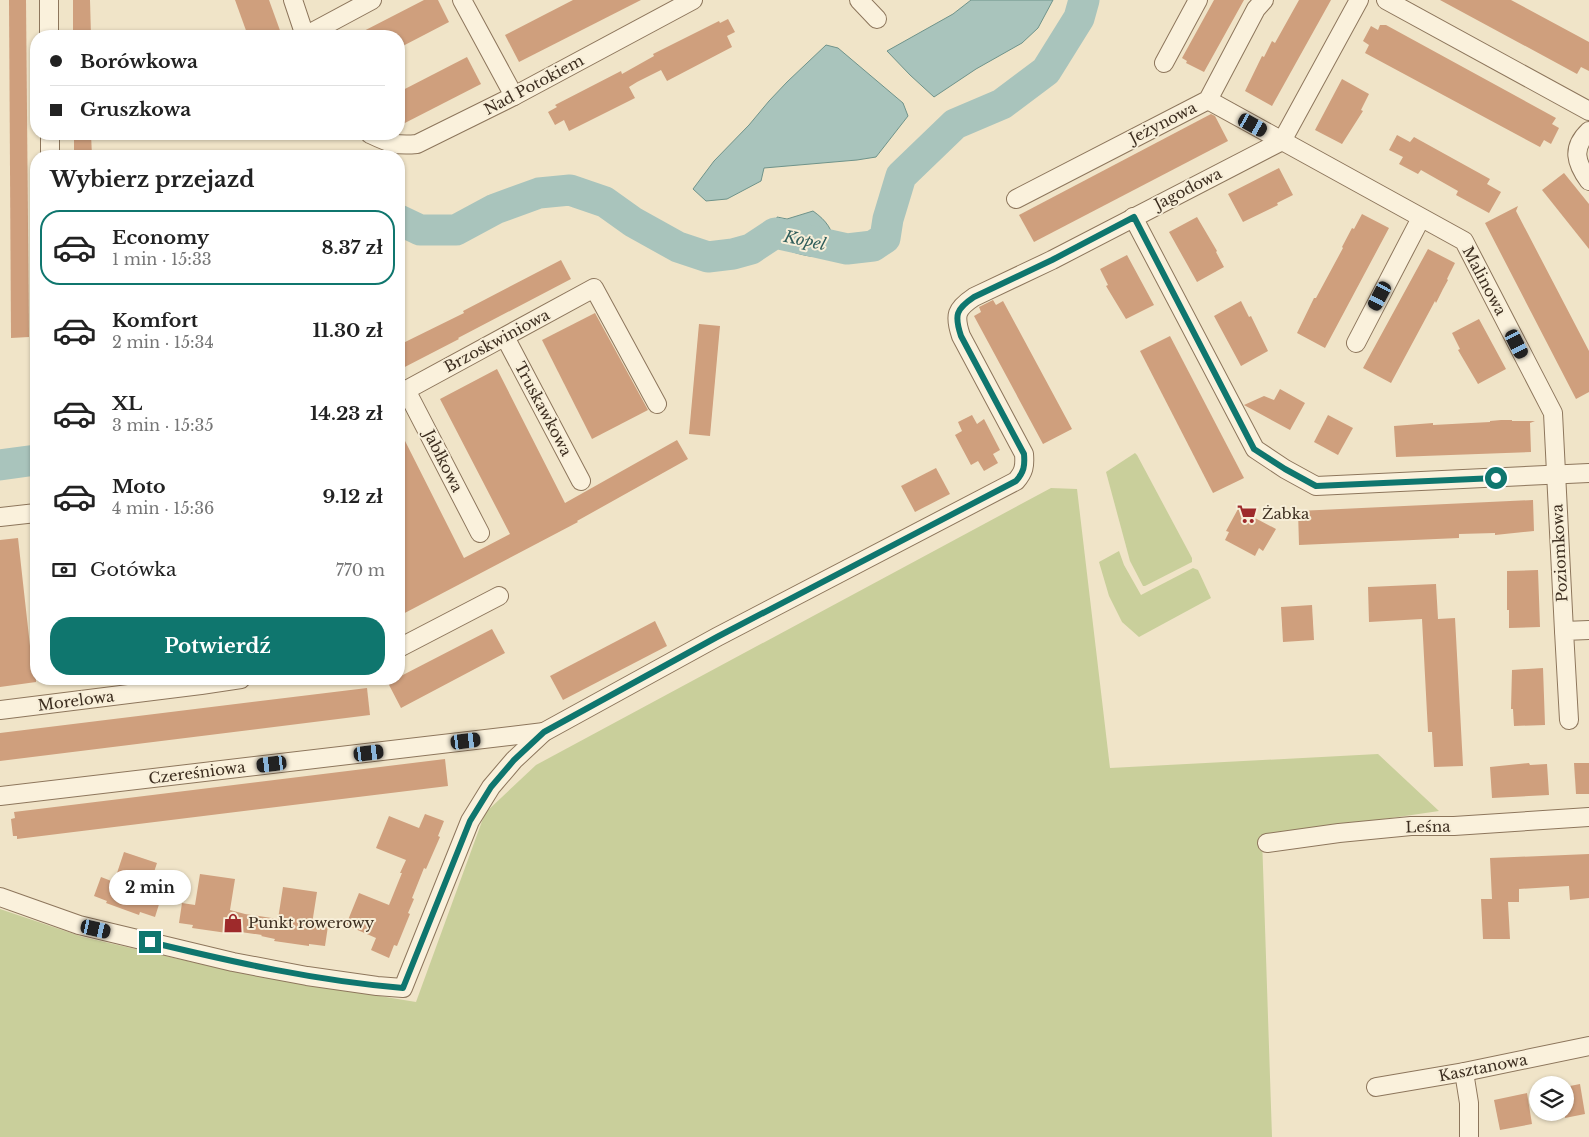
<!DOCTYPE html>
<html lang="pl">
<meta charset="utf-8">
<style>
body{margin:0;font-family:"Libre Baskerville",serif;background:#f6f6f6;color:#222;height:100vh;display:flex;flex-direction:column;font-size:19px;white-space:nowrap}
*{box-sizing:border-box;margin:0}
p{font-size:16px;color:#767676}
.icon{flex:none;width:28px;height:28px;fill:none;stroke:currentColor;stroke-width:2;stroke-linecap:round;stroke-linejoin:round}
.map{position:relative;flex:1;overflow:hidden}
.panel{position:absolute;left:30px;top:150px;width:375px;height:535px;display:flex;flex-direction:column;background:#fff;border-radius:20px;box-shadow:0 1px 4px #0004}
.panel>*{flex:none}
.guide{position:absolute;left:30px;top:30px;width:375px;height:110px;border-radius:20px;box-shadow:0 1px 4px #0004;display:grid;align-content:center;height:110px;padding:0 20px;background:#fff}
.controls{position:absolute;left:1529px;top:1076px;display:grid;gap:10px}
.controls a{display:grid;place-items:center;width:45px;height:45px;border-radius:50%;background:#fff;box-shadow:0 1px 4px #0004;font-size:25px}
.end{position:absolute;width:22px;height:22px;margin:-11px;border:6px solid #0f766e;background:#fff;box-shadow:0 0 0 2px #fff}
.from{border-radius:50%}
.bubble{position:absolute;height:35px;border-radius:18px;background:#fff;box-shadow:0 1px 4px #0004;font-size:16px;font-weight:800;line-height:35px;text-align:center}
.car{position:absolute;width:15px;height:30px;margin:-15px -8px;border-radius:6px;box-shadow:0 0 4px 1px #0007;background:linear-gradient(#222 24%,#8ab4d8 0 40%,#222 0 76%,#8ab4d8 0 86%,#222 0)}
.guide b{display:flex;align-items:center;gap:18px;height:48px;font-size:19px}
.guide b+b{border-top:1px solid #e0e0e0}
.guide i{width:12px;height:12px;background:#222}
ul{padding:0;list-style:none}
li{display:flex;align-items:center;gap:15px;height:75px;margin:0 10px 8px;padding:0 10px;border:2px solid transparent;border-radius:20px}
li div{flex:1}
li b{display:block;font-size:19px}
li em{font-style:normal;font-weight:800}
li.current{border-color:#0f766e}
li>.icon{width:45px;height:45px;stroke-width:1.5}
h2{padding:0 20px;font-size:22px;line-height:60px}
.pay{display:flex;align-items:center;gap:12px;height:55px;padding:0 20px;font-size:19px}
.pay p{margin-inline-start:auto}
.button{display:flex;gap:10px;margin-top:auto;padding:10px 20px}
.button a{flex:1;height:58px;border-radius:20px;background:#0f766e;color:#fff;font-size:20px;font-weight:800;line-height:58px;text-align:center}
.map>svg:first-child{display:block}
</style>
<div class="map">
<svg width="1589" height="1137" viewBox="0 0 1589 1137">
<rect width="100%" height="100%" fill="#f0e4c8"/>
<g fill="#c9cf9b">
<polygon points="1135,453 1137,455 1192,558 1192,562 1145,586 1143,586 1130,561 1106,472"/>
<polygon points="1051,488 1077,489 1110,768 1378,754 1439,811 1262,837 1272,1137 0,1137 0,909 83,937 240,973 416,1002 485,813 536,765"/>
<polygon points="1119,551 1124,565 1141,595 1193,568 1198,570 1211,598 1139,637 1122,622 1109,596 1099,562"/>
</g>
<g fill="#a9c4bc" stroke="#6f938a">
<polygon points="971,0 1053,0 1038,28 1022,43 976,69 934,97 910,75 887,51 953,14"/>
<polygon points="826,45 838,48 903,103 908,116 876,157 857,160 764,168 761,181 727,199 706,201 693,189 714,161 749,125 769,101 787,82"/>
<path d="M813 211C827 221 832 229 836 246 833 249 830 254 827 255 813 261 783 249 770 243L775 233 777 217 787 219Z"/>
</g>
<g fill="none" stroke-linecap="round" stroke-linejoin="round">
<g stroke="#a9c4bc" stroke-width="31">
<polyline points="399,220 420,230 456,230 495,209 539,193 570,190 605,202 633,222 678,247 708,257 733,254 751,249 775,233 847,249 873,246 885,238 888,219 901,176 955,124 1002,104 1046,71 1079,18 1084,0"/>
<polyline points="0,465 36,460"/>
</g>
</g>
<g fill="#cf9f7d">
<polygon points="9,0 26,0 29,337 11,338"/>
<polygon points="73,0 90,0 91,36 73,36"/>
<polygon points="235,0 269,0 282,36 248,36"/>
<polygon points="424,0 438,0 449,22 399,48 399,36 354,36"/>
<polygon points="573,0 641,0 519,62 505,35"/>
<polygon points="1214,0 1244,0 1204,72 1186,63 1187,61 1182,58"/>
<polygon points="1299,0 1331,0 1272,106 1245,91 1262,56 1264,57 1272,41 1275,43"/>
<polygon points="1440,0 1511,0 1589,42 1589,71 1581,67 1577,74"/>
<polygon points="728,19 735,32 727,36 732,47 667,81 661,70 637,82 629,87 635,98 569,131 564,120 555,125 548,112 557,107 555,105 621,71 622,74 654,56 653,54 719,21 720,23"/>
<polygon points="1380,25 1386,25 1556,118 1552,124 1559,128 1551,144 1544,140 1540,147 1365,53 1369,45 1363,41 1371,26 1378,30"/>
<polygon points="467,57 481,84 399,126 399,92"/>
<polygon points="1342,79 1369,94 1361,110 1363,111 1342,144 1315,130"/>
<polygon points="1211,114 1215,116 1228,141 1034,242 1019,215"/>
<polygon points="74,134 91,134 92,156 74,156"/>
<polygon points="1397,135 1410,142 1414,137 1490,179 1487,184 1501,192 1489,213 1456,195 1458,191 1421,170 1418,174 1399,164 1403,157 1389,150"/>
<polygon points="1279,168 1293,195 1277,203 1278,205 1243,222 1228,194"/>
<polygon points="1564,173 1589,204 1589,249 1542,190"/>
<polygon points="1518,206 1516,211 1589,351 1589,392 1576,399 1485,223"/>
<polygon points="1362,214 1389,228 1325,348 1297,333 1314,298 1316,298 1343,248 1342,247 1352,228 1354,229"/>
<polygon points="1197,217 1217,251 1216,252 1224,267 1197,282 1169,232"/>
<polygon points="1428,249 1455,263 1447,279 1448,280 1443,289 1436,303 1435,301 1391,383 1363,368"/>
<polygon points="1127,255 1154,305 1126,319 1106,286 1108,285 1100,269"/>
<polygon points="561,260 571,279 458,338 459,339 399,370 399,345 464,313 463,311"/>
<polygon points="993,300 996,305 1003,301 1072,429 1043,444 974,316 981,312 979,307"/>
<polygon points="1241,301 1249,317 1251,316 1268,351 1241,366 1214,316"/>
<polygon points="595,313 648,410 592,439 542,340"/>
<polygon points="1479,319 1506,369 1478,384 1458,350 1460,349 1452,333"/>
<polygon points="699,324 720,326 710,436 689,434"/>
<polygon points="1170,336 1244,478 1213,493 1140,351"/>
<polygon points="497,369 565,503 677,440 688,459 577,521 578,522 399,616 399,429 464,558 510,534 440,399"/>
<polygon points="1280,389 1305,403 1290,430 1244,405 1264,396 1274,400"/>
<polygon points="972,415 977,424 984,419 1000,450 993,454 998,463 984,471 978,461 971,465 955,435 962,431 958,422"/>
<polygon points="1328,415 1353,428 1338,455 1314,442"/>
<polygon points="1501,420 1512,420 1512,421 1535,421 1530,423 1531,452 1396,457 1394,426 1433,423 1433,425 1490,422 1490,421"/>
<polygon points="936,468 950,494 915,512 901,486"/>
<polygon points="1533,500 1534,531 1495,535 1495,533 1459,534 1459,538 1299,545 1298,511"/>
<polygon points="1238,509 1276,529 1263,551 1259,548 1255,556 1225,540 1229,532 1226,531"/>
<polygon points="18,538 31,655 36,655 36,682 0,687 0,540"/>
<polygon points="1538,570 1540,627 1509,628 1509,610 1507,610 1507,571"/>
<polygon points="1436,584 1438,619 1455,618 1463,766 1434,767 1432,732 1428,732 1422,619 1369,622 1368,587"/>
<polygon points="1312,605 1314,640 1283,642 1281,607"/>
<polygon points="655,621 667,646 563,700 550,676"/>
<polygon points="492,629 505,653 401,708 388,683 399,679 399,677"/>
<polygon points="1543,668 1545,725 1514,726 1513,709 1511,709 1512,670"/>
<polygon points="367,688 370,715 0,761 0,733"/>
<polygon points="445,759 448,786 17,839 17,836 13,836 11,819 15,818 14,812"/>
<polygon points="1529,763 1530,765 1547,764 1549,795 1492,798 1490,767"/>
<polygon points="1574,763 1589,763 1589,794 1576,794"/>
<polygon points="425,814 444,821 438,836 440,837 426,869 424,868 412,898 414,899 408,913 410,914 397,946 394,945 389,958 371,950 376,938 346,925 359,893 389,905 402,873 400,873 406,860 376,848 389,816 419,828"/>
<polygon points="124,852 157,863 147,893 161,898 155,917 140,912 139,915 106,903 107,901 94,896 101,877 114,882"/>
<polygon points="1589,854 1589,898 1570,900 1569,886 1519,889 1519,902 1508,902 1510,939 1483,939 1481,899 1492,899 1490,858"/>
<polygon points="200,874 235,879 230,910 245,914 278,919 283,887 317,892 312,924 328,926 325,946 309,944 309,946 274,941 275,939 261,936 262,935 227,930 227,933 192,928 193,925 179,923 182,903 195,905"/>
<polygon points="1580,1084 1585,1114 1565,1118 1565,1087"/>
<polygon points="1527,1093 1532,1124 1500,1130 1494,1100"/>
</g>
<g fill="none" stroke-linecap="round" stroke-linejoin="round">
<defs>
<g id="minor">
<polyline points="49,0 49,36"/>
<polyline points="293,0 305,36"/>
<polyline points="462,0 514,96"/>
<polyline points="859,0 877,19"/>
<polyline points="1386,0 1589,111"/>
<polyline points="305,36 372,0"/>
<polyline points="1164,63 1198,0"/>
<polyline points="1208,100 1464,241 1553,413 1564,631"/>
<path d="M1589 131C1571 148 1576 163 1589 181"/>
<polyline points="50,134 50,156"/>
<path d="M370 134C389 143 395 146 417 144L514 96 693 0"/>
<polyline points="1016,199 1208,100 1256,9 1264,0"/>
<polyline points="1133,217 1255,449 1285,469 1316,486 1589,473"/>
<polyline points="505,337 581,481"/>
<polyline points="1356,343 1421,218"/>
<polyline points="406,390 480,533"/>
<polyline points="399,394 594,288 657,404"/>
<polyline points="0,517 36,513"/>
<polyline points="399,648 499,596"/>
<polyline points="0,710 201,685 241,679"/>
<polyline points="1569,720 1564,631 1589,630"/>
<polyline points="0,796 544,732"/>
<polyline points="1267,843 1339,833 1411,826 1454,826 1589,817"/>
<path d="M0 897 79 925 233 962 307 976 377 986 403 988 470 821 491 787 514 760 544 732 717 637 1016 481C1024 472 1025 466 1024 454L961 336C954 315 956 309 974 297L1052 260 1282 141 1359 0"/>
<polyline points="1464,1072 1469,1103 1469,1137"/>
<polyline points="1376,1087 1464,1072 1589,1046"/>
</g>
</defs>
<use href="#minor" stroke="#8d765c" stroke-width="20"/>
<use href="#minor" stroke="#faf1dc" stroke-width="18"/>
</g>
<g fill="none" stroke-linecap="round" stroke-linejoin="round">
<path stroke="#0f766e" stroke-width="6" d="M150 942C233 962 317 981 403 988L470 821 491 787 514 760 544 732 717 637 1016 481C1024 472 1025 466 1024 454L961 336C954 315 956 309 974 297L1052 260 1134 217 1254 449 1285 469 1316 486 1496 478"/>
</g>
<defs>
<symbol id="supermarket-bare" viewBox="-9 -9 18 18"><path d="M-6-5.5h2.5l.6 2H6L4.5 2H-2.5L-4.4-4H-6ZM-1.5 3.2a1.3 1.3 0 1 0 .1 0ZM3 3.2a1.3 1.3 0 1 0 .1 0Z" fill="#9e2a2b" stroke="#f7eed8" stroke-width="2.5" paint-order="stroke"/></symbol>
<symbol id="shop-bare" viewBox="-9 -9 18 18"><path d="M-5-2.5h2.3a2.7 3.5 0 0 1 5.4 0H5L5.5 6h-11ZM-1.5-2.5h3a1.5 2.3 0 0 0-3 0Z" fill="#9e2a2b" stroke="#f7eed8" stroke-width="2.5" paint-order="stroke"/></symbol>
</defs>
<g fill-rule="evenodd">
<use href="#supermarket-bare" x="1233" y="500" width="28" height="28"/>
<use href="#shop-bare" x="219" y="909" width="28" height="28"/>
</g>
<g text-anchor="middle" stroke-width="4" stroke-linejoin="round" paint-order="stroke">
<g font-size="15" fill="#3d2e20" stroke="#f7eed8">
<text transform="translate(534 85) rotate(-28)" y="5">Nad Potokiem</text>
<text transform="translate(1163 123) rotate(-27)" y="5">Jeżynowa</text>
<text transform="translate(1188 189) rotate(-27)" y="5">Jagodowa</text>
<text transform="translate(1484 281) rotate(62)" y="5">Malinowa</text>
<text transform="translate(497 341) rotate(-28)" y="5">Brzoskwiniowa</text>
<text transform="translate(543 409) rotate(62)" y="5">Truskawkowa</text>
<text transform="translate(443 461) rotate(63)" y="5">Jabłkowa</text>
<text transform="translate(1560 553) rotate(-93)" y="5">Poziomkowa</text>
<text transform="translate(76 701) rotate(-7)" y="5">Morelowa</text>
<text transform="translate(197 773) rotate(-7)" y="5">Czereśniowa</text>
<text transform="translate(1428 827) rotate(-1)" y="5">Leśna</text>
<text transform="translate(1483 1068) rotate(-11)" y="5">Kasztanowa</text>
</g>
<g font-size="15" fill="#3d2e20" stroke="#f7eed8" text-anchor="start">
<text x="1262" y="519">Żabka</text>
<text x="248" y="928">Punkt rowerowy</text>
</g>
<g font-size="16" font-style="italic" fill="#2f5d5a" stroke="#f7eed8">
<text transform="translate(805 240) rotate(12)" y="6">Kopel</text>
</g>
</g>
</svg>
<div class="controls">
<a><svg class="icon" aria-label="layers" viewBox="0 0 24 24"><path d="M12 4l9 5-9 5-9-5zM3 14l9 5 9-5"/></svg></a>
</div>
<i class="end from" style="left:1496px;top:478px"></i>
<i class="end" style="left:150px;top:942px"></i>
<div class="bubble" style="left:109px;top:870px;width:82px">2 min</div>
<i class="car" style="left:1253px;top:125px;rotate:119deg"></i>
<i class="car" style="left:1380px;top:296px;rotate:208deg"></i>
<i class="car" style="left:1517px;top:344px;rotate:153deg"></i>
<i class="car" style="left:466px;top:741px;rotate:83deg"></i>
<i class="car" style="left:369px;top:753px;rotate:83deg"></i>
<i class="car" style="left:272px;top:764px;rotate:263deg"></i>
<i class="car" style="left:96px;top:929px;rotate:103deg"></i>
<div class="guide">
<b><i class="from"></i>Borówkowa</b>
<b><i></i>Gruszkowa</b>
</div>
<section class="panel">
<h2>Wybierz przejazd</h2>
<ul>
<li class="current"><svg class="icon" aria-label="car" viewBox="0 0 24 24"><path d="M5 17H2v-5l4-1 3-4h7l3 4 3 1v5h-3M9 17h6M6 11h13"/><circle cx="7" cy="17" r="2"/><circle cx="17" cy="17" r="2"/></svg><div><b>Economy</b><p>1 min · 15:33</p></div><em>8.37 zł</em></li>
<li><svg class="icon" aria-label="car" viewBox="0 0 24 24"><path d="M5 17H2v-5l4-1 3-4h7l3 4 3 1v5h-3M9 17h6M6 11h13"/><circle cx="7" cy="17" r="2"/><circle cx="17" cy="17" r="2"/></svg><div><b>Komfort</b><p>2 min · 15:34</p></div><em>11.30 zł</em></li>
<li><svg class="icon" aria-label="car" viewBox="0 0 24 24"><path d="M5 17H2v-5l4-1 3-4h7l3 4 3 1v5h-3M9 17h6M6 11h13"/><circle cx="7" cy="17" r="2"/><circle cx="17" cy="17" r="2"/></svg><div><b>XL</b><p>3 min · 15:35</p></div><em>14.23 zł</em></li>
<li><svg class="icon" aria-label="car" viewBox="0 0 24 24"><path d="M5 17H2v-5l4-1 3-4h7l3 4 3 1v5h-3M9 17h6M6 11h13"/><circle cx="7" cy="17" r="2"/><circle cx="17" cy="17" r="2"/></svg><div><b>Moto</b><p>4 min · 15:36</p></div><em>9.12 zł</em></li>
</ul>
<div class="pay"><svg class="icon" aria-label="cash" viewBox="0 0 24 24"><path d="M3 7h18v10H3z"/><circle cx="12" cy="12" r="2"/></svg>Gotówka<p>770 m</p></div>
<div class="button"><a>Potwierdź</a></div>
</section>
</div>
